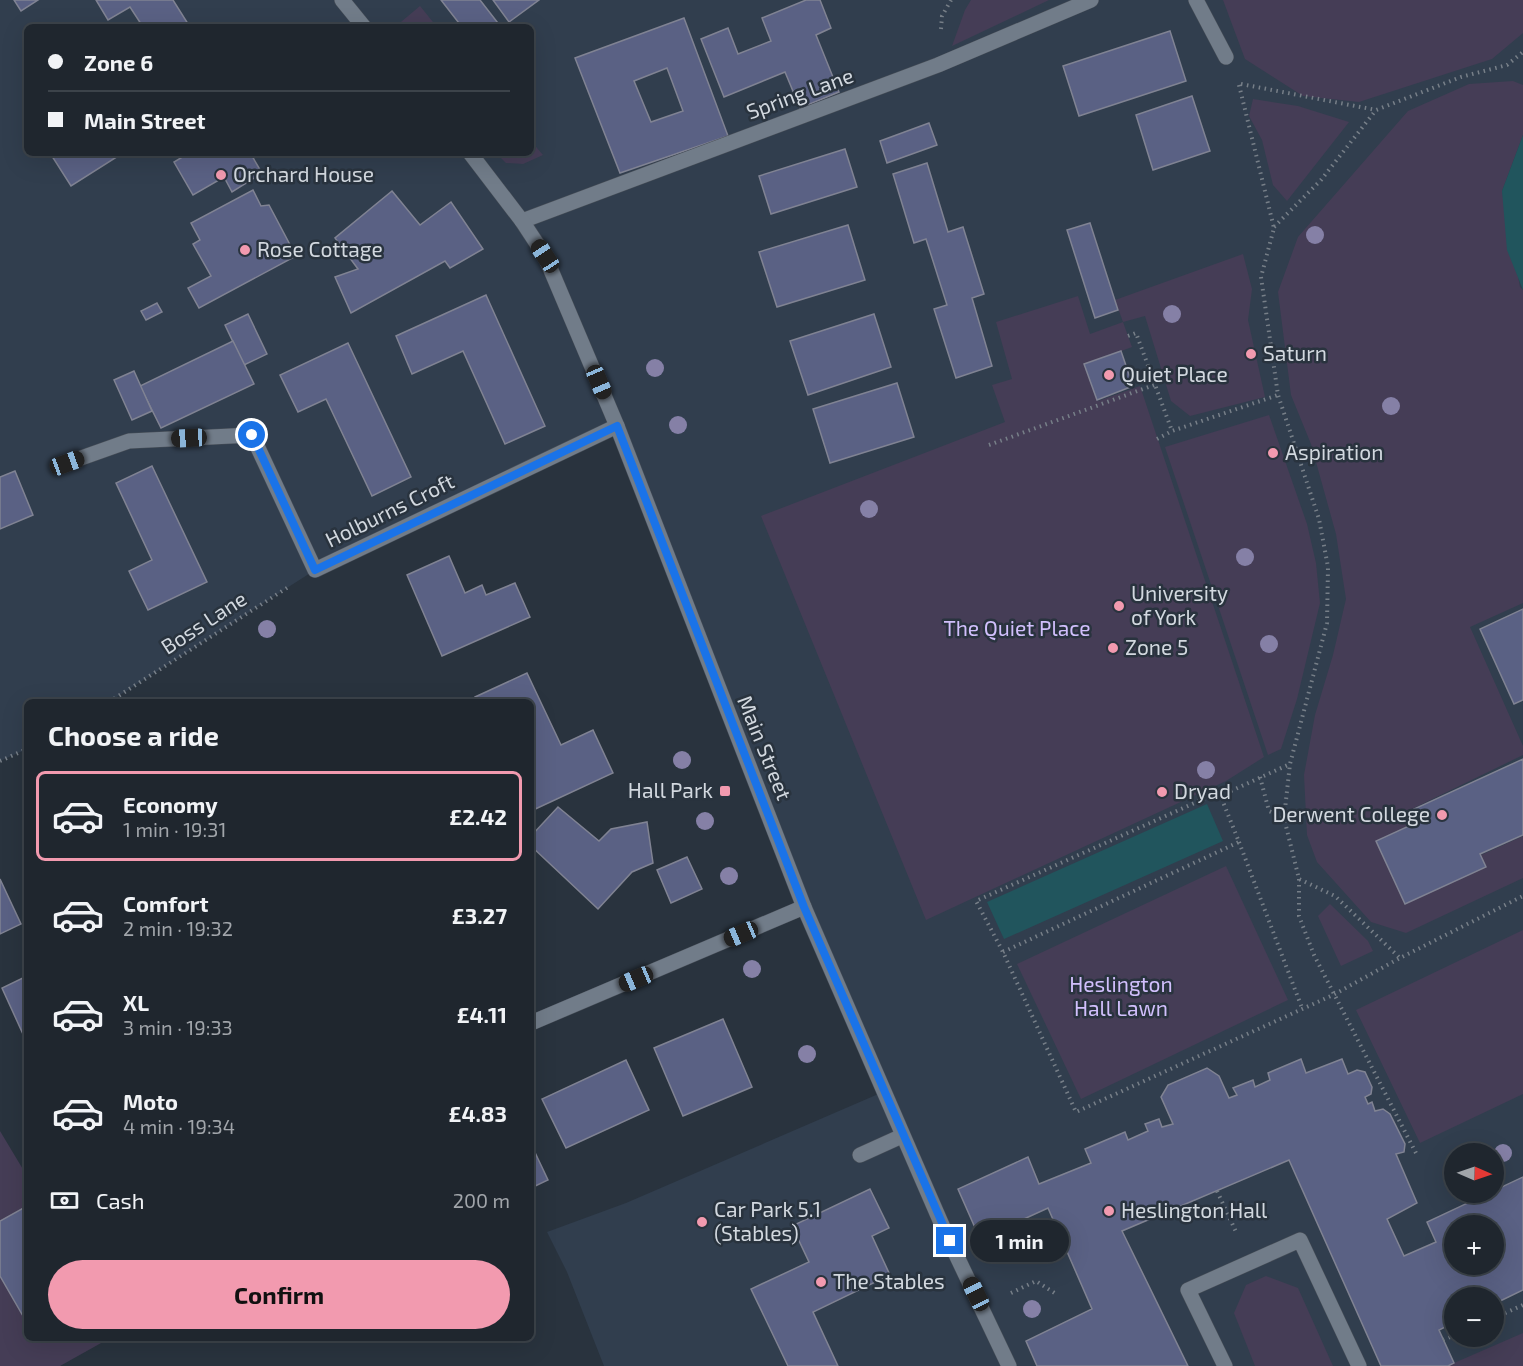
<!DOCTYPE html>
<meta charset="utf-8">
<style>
body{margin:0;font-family:"Exo 2",sans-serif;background:#272e36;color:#f1f3f6;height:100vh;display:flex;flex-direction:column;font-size:22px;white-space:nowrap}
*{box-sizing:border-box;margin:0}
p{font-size:20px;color:#a1a5aa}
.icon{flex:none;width:33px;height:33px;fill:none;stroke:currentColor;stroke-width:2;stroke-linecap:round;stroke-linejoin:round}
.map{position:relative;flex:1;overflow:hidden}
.side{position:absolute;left:24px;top:699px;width:510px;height:642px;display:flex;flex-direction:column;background:#1f262e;border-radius:9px;box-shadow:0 6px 24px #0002,0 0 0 2px #3c434a}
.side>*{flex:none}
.hud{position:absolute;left:24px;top:24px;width:510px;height:132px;border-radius:9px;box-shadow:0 6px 24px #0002,0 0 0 2px #3c434a;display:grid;align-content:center;height:132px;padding:0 24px;background:#1f262e}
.needle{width:39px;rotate:92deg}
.tools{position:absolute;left:1444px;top:1143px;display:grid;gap:12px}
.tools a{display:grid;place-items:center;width:60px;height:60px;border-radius:50%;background:#1f262e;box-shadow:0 6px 24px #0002,0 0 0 2px #3c434a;font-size:30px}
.end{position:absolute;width:27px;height:27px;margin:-14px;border:8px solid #1a73e8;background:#fff;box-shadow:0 0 0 3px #fff}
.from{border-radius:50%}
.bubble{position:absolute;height:42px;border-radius:21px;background:#1f262e;box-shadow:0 6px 24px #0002,0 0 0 2px #3c434a;font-size:20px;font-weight:700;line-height:42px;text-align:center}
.car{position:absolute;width:18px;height:36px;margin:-18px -9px;border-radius:8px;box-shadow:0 0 4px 2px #0007;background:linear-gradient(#222 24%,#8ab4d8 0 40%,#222 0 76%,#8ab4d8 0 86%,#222 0)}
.hud b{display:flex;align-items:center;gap:21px;height:57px;font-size:22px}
.hud b+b{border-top:2px solid #3c434a}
.hud i{width:15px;height:15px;background:#f1f3f6}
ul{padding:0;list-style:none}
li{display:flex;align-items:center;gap:18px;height:90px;margin:0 12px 9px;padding:0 12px;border:3px solid transparent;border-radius:9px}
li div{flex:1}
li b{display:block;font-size:22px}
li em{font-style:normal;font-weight:700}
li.selected{border-color:#f29aaf}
li>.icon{width:54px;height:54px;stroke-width:1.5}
h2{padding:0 24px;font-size:27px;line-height:72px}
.pay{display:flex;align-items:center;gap:15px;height:66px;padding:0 24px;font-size:22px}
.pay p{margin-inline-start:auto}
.primary-button{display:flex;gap:12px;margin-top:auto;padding:12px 24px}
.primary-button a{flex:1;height:69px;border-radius:36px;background:#f29aaf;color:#111;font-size:24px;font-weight:700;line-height:69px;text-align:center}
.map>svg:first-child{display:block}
</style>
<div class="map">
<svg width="1523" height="1366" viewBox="0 0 1523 1366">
<rect width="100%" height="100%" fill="#29333e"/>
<path fill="#313e4e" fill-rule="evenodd" d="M0 0H1523V1366H604L567 1272 547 1232 626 1203 883 1092 618 426 315 570 109 702H27V749L0 761ZM27 27H531V153H27ZM1455 1154H1494V1192H1455ZM1455 1226H1494V1264H1455ZM1455 1298H1494V1336H1455Z"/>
<g fill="#453d56">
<polygon points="971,0 1049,0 952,46 965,10"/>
<polygon points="1223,0 1523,0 1523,33 1492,59 1359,102 1303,96 1245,59"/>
<polygon points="420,6 437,27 395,27"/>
<polygon points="1513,81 1523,85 1523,135 1502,191 1520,287 1523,290 1523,603 1470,627 1523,746 1523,755 1414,808 1418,821 1378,841 1405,903 1486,867 1481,855 1523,836 1523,878 1406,933 1371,922 1317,862 1307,835 1304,775 1315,715 1333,655 1346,599 1336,534 1311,444 1291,395 1278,292 1298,237 1408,111 1469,84"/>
<polygon points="1253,99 1298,106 1349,122 1287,201 1273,185 1262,140 1249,116"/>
<polygon points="531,141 543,155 523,164 506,163 496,153 531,153"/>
<polygon points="1243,254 1252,289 1248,320 1265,397 1190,416 1171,401 1145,316 1123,322 1132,347 1084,365 1098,401 1140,386 1264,757 1226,781 926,920 761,516 1005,422 992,385 1012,379 996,322 1078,296 1090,334 1123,322 1115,300"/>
<polygon points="1269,415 1307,524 1316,563 1320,603 1297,699 1281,749 1268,755 1165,447"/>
<polygon points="1226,866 1288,1000 1081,1099 1017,964"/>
<polygon points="1330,904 1368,941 1373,951 1341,966 1318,916"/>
<polygon points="1523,930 1523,1094 1420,1143 1356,1010"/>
<polygon points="0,1131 27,1176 27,1338 110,1338 60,1366 0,1366"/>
<polygon points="1266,1276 1298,1288 1333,1366 1255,1366 1234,1313 1246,1285"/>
<polygon points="1523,1333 1523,1366 1448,1366 1454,1363"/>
</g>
<g fill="#21555d">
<polygon points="1523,135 1523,290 1507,250 1502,191"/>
<polygon points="1207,804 1223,841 1004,939 987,902"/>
</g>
<g fill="#5a6184" stroke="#808393" stroke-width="1.5" fill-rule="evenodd">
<polygon points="14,0 38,0 21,11"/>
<polygon points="96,0 173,0 190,27 143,27 130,7 108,20"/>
<polygon points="441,0 480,0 501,27 462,27"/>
<polygon points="493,0 539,0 509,22"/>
<polygon points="806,0 820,0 831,28 816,35 839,92 800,108 785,72 724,97 701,39 728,28 738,54 771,41 762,18"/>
<path d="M684 18 728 136 620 173 575 58ZM667 68 683 111 651 122 634 81Z"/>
<polygon points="1170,31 1186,81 1079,116 1063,66"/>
<polygon points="1192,96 1210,151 1153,170 1136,115"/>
<polygon points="929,123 937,145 887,163 880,141"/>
<polygon points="845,149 857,187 771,214 759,176"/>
<polygon points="50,153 123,153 71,186"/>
<polygon points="189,153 257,153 252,156 262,173 232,192 224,177 193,195 174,162"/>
<polygon points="927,163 948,232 963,227 984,294 972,298 992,366 956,378 934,309 947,305 926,239 914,243 893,174"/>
<polygon points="253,190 261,206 269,205 296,256 199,308 188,288 211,276 193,244 200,240 191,223"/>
<polygon points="392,191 420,225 451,202 483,249 450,268 445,261 351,313 335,277 358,269 335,238"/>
<polygon points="1090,223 1118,310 1095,318 1067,230"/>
<polygon points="848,225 865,280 777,307 759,252"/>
<polygon points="486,295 545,426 505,444 463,351 412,374 396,336"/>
<polygon points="157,303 162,312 146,320 141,311"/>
<polygon points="248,314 267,354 244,365 225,325"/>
<polygon points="874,314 891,367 808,395 790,341"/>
<polygon points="233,341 254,384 161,428 140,386"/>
<polygon points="348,343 411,477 372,496 326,399 298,412 280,375"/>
<polygon points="1121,351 1133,386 1097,400 1084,364"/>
<polygon points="134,371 152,411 132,420 114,380"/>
<polygon points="897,383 914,437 830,463 813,409"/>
<polygon points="152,466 207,582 148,610 129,571 152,560 116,483"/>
<polygon points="15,471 33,515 0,529 0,477"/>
<polygon points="449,556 465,593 482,585 486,595 515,583 530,617 442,656 407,575"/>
<polygon points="1523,609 1523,700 1514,704 1480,629"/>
<polygon points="527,673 561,745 593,730 613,773 531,811 531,702 477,702 475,697"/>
<polygon points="1523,759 1523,835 1480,854 1486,867 1405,904 1376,841 1420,821 1414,809"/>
<polygon points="558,807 599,841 611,829 647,822 653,863 632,872 598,909 531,846 531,836"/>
<polygon points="687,857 702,889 671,903 657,870"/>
<polygon points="0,879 21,924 0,934"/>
<polygon points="27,976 27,1043 2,988"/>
<polygon points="723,1019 752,1087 683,1116 654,1048"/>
<path d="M1301 1059 1306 1073 1342 1059 1348 1074 1357 1070 1365 1072 1372 1087 1371 1094 1365 1097 1368 1104 1372 1102 1375 1111 1383 1109 1390 1114 1405 1144 1404 1152 1396 1154 1417 1203 1387 1219 1404 1256 1436 1242 1427 1222 1523 1177V1290L1494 1304V1298H1455V1322L1439 1330 1454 1363 1448 1366H1381L1289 1160 1122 1231 1188 1366H1037L1026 1341 1092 1309 1048 1208 980 1239 958 1189 1028 1157 1039 1184 1091 1163 1085 1149 1125 1132 1128 1140 1148 1131 1145 1124 1159 1119 1162 1127 1173 1124 1161 1097 1168 1085 1207 1068 1219 1076 1229 1098 1237 1095 1233 1088 1253 1080 1255 1087 1270 1080 1268 1073ZM1455 1226H1494V1264H1455Z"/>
<polygon points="626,1060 649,1110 566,1148 542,1099"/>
<polygon points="531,1144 548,1180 531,1188"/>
<polygon points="870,1189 889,1228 872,1236 890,1275 813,1312 838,1366 788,1366 751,1289 809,1262 792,1226"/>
<polygon points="27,1206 27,1323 0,1276 0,1221"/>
</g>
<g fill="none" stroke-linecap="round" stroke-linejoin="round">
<defs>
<g id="lane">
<polyline points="1196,0 1226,57"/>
<polyline points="67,463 129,441 252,435"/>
<polyline points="860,1155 902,1136"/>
<polyline points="1225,1366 1188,1290 1300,1240 1359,1366"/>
</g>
<g id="street">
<polyline points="522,221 938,65 1091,0"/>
<polyline points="252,435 315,570 617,426"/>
<polyline points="531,1023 804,907"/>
</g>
<g id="secondary">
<polyline points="342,0 364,27"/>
<polyline points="470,153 522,221 545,256 617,426 804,907 942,1225 1009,1366"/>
</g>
</defs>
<use href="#lane" stroke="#484f58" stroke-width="16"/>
<use href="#street" stroke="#484f58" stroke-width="16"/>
<use href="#secondary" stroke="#484f58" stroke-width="16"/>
<g stroke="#777f88" stroke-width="4" stroke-dasharray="1.5 4.5" stroke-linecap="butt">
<polyline points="941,29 942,16 951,0"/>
<polyline points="1241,84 1376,110"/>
<polyline points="1239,85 1274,228 1261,277 1278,395 1319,519 1328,567 1327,623 1290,764 1284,818 1299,879 1335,896 1400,958 1523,896"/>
<polyline points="1274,227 1321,180 1376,110 1461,77 1507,65 1523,52"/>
<polyline points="1128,336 1136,333 1172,431"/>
<polyline points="1157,439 1172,431 1278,395"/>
<polyline points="989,445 1154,385"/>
<polyline points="109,702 290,586"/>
<polyline points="0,761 27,749"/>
<polyline points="1260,777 1269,811 1284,818"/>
<polyline points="1220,796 1290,764"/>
<polyline points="1239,842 1302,1008"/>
<polyline points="1299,879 1299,916 1314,955 1418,1157"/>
<polyline points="1003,952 1239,842 1219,792 976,901 1003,952 1076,1112 1333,995 1400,958"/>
<polyline points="1217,1191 1237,1234"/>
<polyline points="1011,1293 1036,1281 1056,1294"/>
<polyline points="1494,1318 1523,1305"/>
<polyline points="1443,1340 1455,1335"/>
</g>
<use href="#lane" stroke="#717c89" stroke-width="15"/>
<use href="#street" stroke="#717c89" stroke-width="15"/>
<use href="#secondary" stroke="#717c89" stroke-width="15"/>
</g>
<g fill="#8580a6">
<circle cx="1315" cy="235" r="9"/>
<circle cx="1172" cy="314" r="9"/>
<circle cx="655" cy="368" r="9"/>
<circle cx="1391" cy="406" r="9"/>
<circle cx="678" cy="425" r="9"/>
<circle cx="869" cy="509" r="9"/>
<circle cx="1245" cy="557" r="9"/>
<circle cx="267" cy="629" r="9"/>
<circle cx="1269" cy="644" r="9"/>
<circle cx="682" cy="760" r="9"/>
<circle cx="1206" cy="770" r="9"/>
<circle cx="705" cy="821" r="9"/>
<circle cx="729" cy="876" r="9"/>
<circle cx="752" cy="969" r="9"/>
<circle cx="807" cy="1054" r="9"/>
<circle cx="1503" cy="1153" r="9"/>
<circle cx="1032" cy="1309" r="9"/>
</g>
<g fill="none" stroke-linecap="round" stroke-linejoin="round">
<polyline stroke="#1a73e8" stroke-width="8" points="252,435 315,570 617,426 804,907 950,1241"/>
</g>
<g fill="#f29aaf" stroke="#29333e" stroke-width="2">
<circle cx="221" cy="175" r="6"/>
<circle cx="245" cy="250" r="6"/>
<circle cx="1251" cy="354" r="6"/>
<circle cx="1109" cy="375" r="6"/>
<circle cx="1273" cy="453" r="6"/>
<circle cx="1119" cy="606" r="6"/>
<circle cx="1113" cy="648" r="6"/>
<rect x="719" y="785" width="12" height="12" rx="3"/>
<circle cx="1162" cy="792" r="6"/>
<circle cx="1442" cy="815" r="6"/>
<circle cx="1109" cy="1211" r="6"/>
<circle cx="702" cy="1222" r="6"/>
<circle cx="821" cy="1282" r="6"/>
</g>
<g text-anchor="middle" stroke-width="5" stroke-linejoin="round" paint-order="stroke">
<g font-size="21" fill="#d2d8df" stroke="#29333e">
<text transform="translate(800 94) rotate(-20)" y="7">Spring Lane</text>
<text transform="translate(390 511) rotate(-26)" y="7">Holburns Croft</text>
<text transform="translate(204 623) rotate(-33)" y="7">Boss Lane</text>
<text transform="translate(764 748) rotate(68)" y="7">Main Street</text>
</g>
<g font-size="21" fill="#d2d8df" stroke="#29333e" text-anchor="start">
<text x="233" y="182">Orchard House</text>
<text x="257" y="257">Rose Cottage</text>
<text x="1263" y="361">Saturn</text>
<text x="1121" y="382">Quiet Place</text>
<text x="1285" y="460">Aspiration</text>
<text x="1131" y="601">University<tspan x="1131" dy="24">of York</tspan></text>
<text x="1125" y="655">Zone 5</text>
<text x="713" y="798" text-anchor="end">Hall Park</text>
<text x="1174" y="799">Dryad</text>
<text x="1430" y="822" text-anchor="end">Derwent College</text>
<text x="714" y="1217">Car Park 5.1<tspan x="714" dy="24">(Stables)</tspan></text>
<text x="1121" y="1218">Heslington Hall</text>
<text x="833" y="1289">The Stables</text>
</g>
<g font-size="21" fill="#d1bffc" stroke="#29333e">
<text x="1017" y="636">The Quiet Place</text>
<text x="1121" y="992">Heslington<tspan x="1121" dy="24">Hall Lawn</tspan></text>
</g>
</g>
</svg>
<div class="tools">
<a><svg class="needle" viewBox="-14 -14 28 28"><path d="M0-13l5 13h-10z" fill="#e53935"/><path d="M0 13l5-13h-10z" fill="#a1a5aa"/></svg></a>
<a>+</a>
<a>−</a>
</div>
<i class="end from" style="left:252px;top:435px"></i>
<i class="end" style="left:950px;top:1241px"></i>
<div class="bubble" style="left:970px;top:1220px;width:99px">1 min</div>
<i class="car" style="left:545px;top:256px;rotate:327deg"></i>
<i class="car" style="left:599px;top:382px;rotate:157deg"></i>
<i class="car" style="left:189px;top:438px;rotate:267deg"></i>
<i class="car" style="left:67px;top:463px;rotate:70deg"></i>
<i class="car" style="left:741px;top:934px;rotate:247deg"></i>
<i class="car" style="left:636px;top:979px;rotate:247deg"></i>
<i class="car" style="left:976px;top:1294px;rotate:334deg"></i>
<div class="hud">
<b><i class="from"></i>Zone 6</b>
<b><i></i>Main Street</b>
</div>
<section class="side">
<h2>Choose a ride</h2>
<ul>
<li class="selected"><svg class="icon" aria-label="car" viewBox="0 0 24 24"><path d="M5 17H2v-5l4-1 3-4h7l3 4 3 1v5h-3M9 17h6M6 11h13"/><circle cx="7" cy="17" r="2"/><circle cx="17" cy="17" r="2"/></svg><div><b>Economy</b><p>1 min · 19:31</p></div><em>£2.42</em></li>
<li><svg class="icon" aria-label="car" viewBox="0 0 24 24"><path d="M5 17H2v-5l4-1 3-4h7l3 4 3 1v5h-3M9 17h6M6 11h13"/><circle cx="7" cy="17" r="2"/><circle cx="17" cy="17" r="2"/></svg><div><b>Comfort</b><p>2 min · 19:32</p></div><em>£3.27</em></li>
<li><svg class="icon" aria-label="car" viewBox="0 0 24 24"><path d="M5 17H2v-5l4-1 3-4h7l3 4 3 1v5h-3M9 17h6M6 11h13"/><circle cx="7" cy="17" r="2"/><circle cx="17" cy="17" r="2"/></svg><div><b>XL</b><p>3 min · 19:33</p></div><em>£4.11</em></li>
<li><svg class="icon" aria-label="car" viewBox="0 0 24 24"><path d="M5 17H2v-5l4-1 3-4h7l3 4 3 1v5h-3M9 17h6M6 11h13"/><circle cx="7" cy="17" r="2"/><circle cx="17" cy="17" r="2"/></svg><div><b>Moto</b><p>4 min · 19:34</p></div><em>£4.83</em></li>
</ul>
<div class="pay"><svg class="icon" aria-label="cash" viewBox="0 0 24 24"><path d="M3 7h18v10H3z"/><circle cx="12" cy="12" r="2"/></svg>Cash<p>200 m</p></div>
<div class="primary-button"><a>Confirm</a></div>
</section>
</div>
